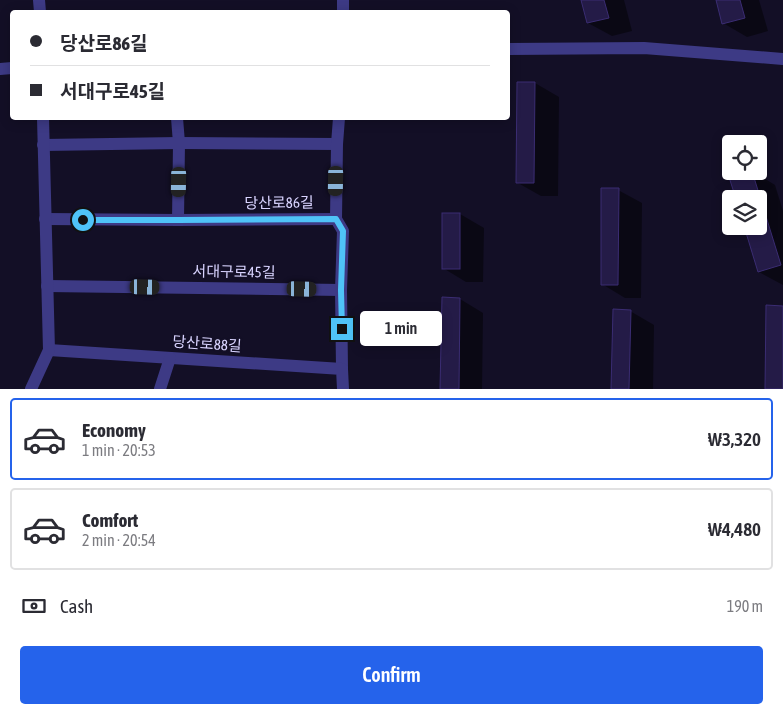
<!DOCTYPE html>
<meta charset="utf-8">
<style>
body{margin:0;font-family:"Asap Condensed","Noto Sans KR",sans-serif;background:#f2f2f3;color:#2b2b33;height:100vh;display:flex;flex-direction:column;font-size:19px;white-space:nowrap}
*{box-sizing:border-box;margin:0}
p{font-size:16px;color:#7c7c81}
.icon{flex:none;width:28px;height:28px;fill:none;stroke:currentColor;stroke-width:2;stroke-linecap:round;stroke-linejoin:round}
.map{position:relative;height:389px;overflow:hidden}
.panel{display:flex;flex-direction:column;background:#fff;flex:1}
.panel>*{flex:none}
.guide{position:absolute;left:10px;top:10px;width:500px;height:110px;border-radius:5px;box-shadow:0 2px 12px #0003;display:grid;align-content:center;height:110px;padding:0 20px;background:#fff}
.fabs{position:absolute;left:722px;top:135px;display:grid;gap:10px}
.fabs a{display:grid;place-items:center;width:45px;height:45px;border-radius:5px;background:#fff;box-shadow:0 2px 12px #0003;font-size:25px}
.end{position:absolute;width:22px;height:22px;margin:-11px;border:6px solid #4fc3f7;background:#111;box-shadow:0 0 0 2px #111}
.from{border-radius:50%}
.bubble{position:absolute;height:35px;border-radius:5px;background:#fff;box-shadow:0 2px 12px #0003;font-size:16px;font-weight:600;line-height:35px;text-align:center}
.car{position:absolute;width:15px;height:30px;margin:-15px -8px;border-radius:6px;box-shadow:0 0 4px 1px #0007;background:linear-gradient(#222 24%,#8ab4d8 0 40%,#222 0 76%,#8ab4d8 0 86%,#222 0)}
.guide b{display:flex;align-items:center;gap:18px;height:48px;font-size:19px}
.guide b+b{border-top:1px solid #e1e1e2}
.guide i{width:12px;height:12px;background:#2b2b33}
ul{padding:9px 0 0;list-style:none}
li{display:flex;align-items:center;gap:15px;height:82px;margin:0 10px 8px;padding:0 10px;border:2px solid #e1e1e2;border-radius:5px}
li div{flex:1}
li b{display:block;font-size:19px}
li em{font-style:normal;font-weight:600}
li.on{border-color:#2563eb}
li>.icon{width:45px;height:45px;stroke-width:1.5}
.pay{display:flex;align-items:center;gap:12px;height:55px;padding:0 20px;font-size:19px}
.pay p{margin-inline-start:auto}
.action{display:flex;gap:10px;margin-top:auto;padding:10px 20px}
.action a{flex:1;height:58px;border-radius:5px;background:#2563eb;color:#fff;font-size:20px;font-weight:600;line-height:58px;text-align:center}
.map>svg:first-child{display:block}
</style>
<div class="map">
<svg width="783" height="389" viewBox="0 0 783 389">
<rect width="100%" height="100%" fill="#130f26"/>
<g fill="#0007">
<polygon points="582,0 624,0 632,31 612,36 588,23"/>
<polygon points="717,0 759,0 768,31 747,37 723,23"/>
<polygon points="518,83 535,83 559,97 558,196 541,196 518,183"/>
<polygon points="752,171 775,185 783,211 783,285 759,272 759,199"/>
<polygon points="618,190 642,203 641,298 625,298 602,284"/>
<polygon points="460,214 484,228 483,282 466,282 443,268"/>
<polygon points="443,299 460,299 483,313 482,389 442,389"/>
<polygon points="614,311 630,311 654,325 653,389 613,389"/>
</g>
<g fill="#241b47" stroke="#3b2d73">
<polygon points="581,0 604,0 609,18 587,23"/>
<polygon points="716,0 740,0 745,18 722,24"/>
<polygon points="517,82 535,82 534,183 516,183"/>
<polygon points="747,171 752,171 781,265 758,272 744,226 759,226 759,199 736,199 729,177"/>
<polygon points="601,188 619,188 618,285 601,285"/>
<rect x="442" y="213" width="18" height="56"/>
<polygon points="442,297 460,298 459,389 440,389"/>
<polygon points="766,305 783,306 783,389 765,389"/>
<polygon points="613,309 631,310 629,389 611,389"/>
</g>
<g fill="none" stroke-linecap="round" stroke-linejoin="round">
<g stroke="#3d3a85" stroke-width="12">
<polyline points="39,0 40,12"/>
<polyline points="343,0 343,12"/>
<polyline points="508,49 644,48 783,59"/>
<polyline points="0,69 12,68"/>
<polyline points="177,118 179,143 178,220"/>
<polyline points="43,145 179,143 337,144"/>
<polyline points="45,219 178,220 336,219"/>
<polyline points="336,219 343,231 341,290 342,369"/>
<polyline points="336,219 337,144 339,118"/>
<polyline points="47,286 341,290"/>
<polyline points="49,350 342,369 343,389"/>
<polyline points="31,389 49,350 43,118"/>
<polyline points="160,389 170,358"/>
</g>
</g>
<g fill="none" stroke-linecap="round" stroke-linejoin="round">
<polyline stroke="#4fc3f7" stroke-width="6" points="83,220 178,220 336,219 343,231 341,290 342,329"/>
</g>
<g text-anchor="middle" stroke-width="4" stroke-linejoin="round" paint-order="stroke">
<g font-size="15" fill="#d9d4ff" stroke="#130f26">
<text transform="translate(279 203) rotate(-1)" y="5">당산로86길</text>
<text transform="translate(234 272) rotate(1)" y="5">서대구로45길</text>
<text transform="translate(207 344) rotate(4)" y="5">당산로88길</text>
</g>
</g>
</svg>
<div class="fabs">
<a><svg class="icon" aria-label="locate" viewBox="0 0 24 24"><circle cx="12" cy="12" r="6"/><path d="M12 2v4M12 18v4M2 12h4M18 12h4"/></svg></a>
<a><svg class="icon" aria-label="layers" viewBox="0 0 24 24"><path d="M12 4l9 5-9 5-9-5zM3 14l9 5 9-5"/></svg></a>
</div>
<i class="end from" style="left:83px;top:220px"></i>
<i class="end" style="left:342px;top:329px"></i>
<div class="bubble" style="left:360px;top:311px;width:82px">1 min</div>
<i class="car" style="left:336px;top:181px;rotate:181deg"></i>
<i class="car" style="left:179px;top:182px;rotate:181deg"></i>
<i class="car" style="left:145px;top:287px;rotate:91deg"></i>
<i class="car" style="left:302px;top:289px;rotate:91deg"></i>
<div class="guide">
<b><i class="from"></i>당산로86길</b>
<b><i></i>서대구로45길</b>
</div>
</div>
<section class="panel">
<ul>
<li class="on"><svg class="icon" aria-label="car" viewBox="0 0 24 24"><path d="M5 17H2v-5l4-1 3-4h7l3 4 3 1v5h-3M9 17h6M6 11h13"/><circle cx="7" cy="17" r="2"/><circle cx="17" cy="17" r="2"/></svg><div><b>Economy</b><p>1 min · 20:53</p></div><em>₩3,320</em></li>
<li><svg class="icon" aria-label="car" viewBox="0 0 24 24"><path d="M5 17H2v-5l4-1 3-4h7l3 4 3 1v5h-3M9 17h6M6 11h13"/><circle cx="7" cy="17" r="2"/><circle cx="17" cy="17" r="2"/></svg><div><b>Comfort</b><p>2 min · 20:54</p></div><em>₩4,480</em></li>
</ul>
<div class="pay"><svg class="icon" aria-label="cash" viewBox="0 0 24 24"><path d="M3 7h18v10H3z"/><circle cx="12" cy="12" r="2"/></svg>Cash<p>190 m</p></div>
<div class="action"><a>Confirm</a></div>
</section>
